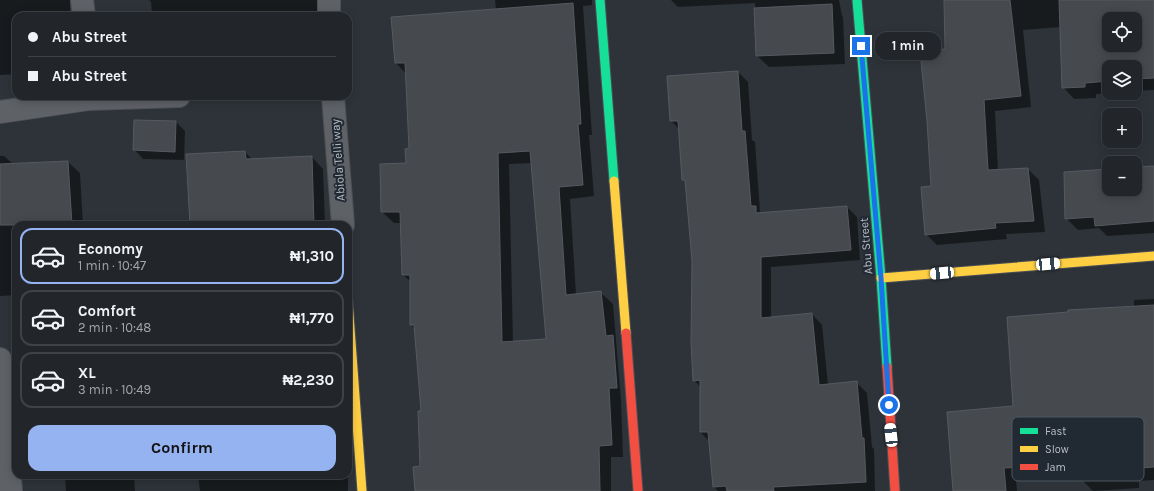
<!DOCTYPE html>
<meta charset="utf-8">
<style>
body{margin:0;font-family:Karla,sans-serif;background:#2e3237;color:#f1f3f6;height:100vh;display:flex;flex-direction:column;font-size:15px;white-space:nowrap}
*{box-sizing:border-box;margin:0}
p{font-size:13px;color:#a2a5a9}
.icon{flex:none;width:22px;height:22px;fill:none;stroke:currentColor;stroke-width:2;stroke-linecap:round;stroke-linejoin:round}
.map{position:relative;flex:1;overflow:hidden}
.details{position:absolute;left:12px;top:221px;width:340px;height:258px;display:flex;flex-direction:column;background:#22262b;border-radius:12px;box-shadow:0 2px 10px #0003,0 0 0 1px #3f4347}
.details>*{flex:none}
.hud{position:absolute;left:12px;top:12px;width:340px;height:88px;border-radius:12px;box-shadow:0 2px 10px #0003,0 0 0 1px #3f4347;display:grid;align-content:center;height:88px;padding:0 16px;background:#22262b}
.fabs{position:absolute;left:1102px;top:12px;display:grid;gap:8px}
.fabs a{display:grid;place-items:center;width:40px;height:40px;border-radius:8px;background:#22262b;box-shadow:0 2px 10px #0003,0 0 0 1px #3f4347;font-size:20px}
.end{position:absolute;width:18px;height:18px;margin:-9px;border:5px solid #1a73e8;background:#fff;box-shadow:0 0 0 2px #fff}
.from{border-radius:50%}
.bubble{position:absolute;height:28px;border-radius:12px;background:#22262b;box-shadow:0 2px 10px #0003,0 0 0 1px #3f4347;font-size:13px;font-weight:700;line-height:28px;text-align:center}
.car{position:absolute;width:12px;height:24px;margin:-12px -6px;border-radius:5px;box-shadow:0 0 3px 1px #0007;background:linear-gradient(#fff 24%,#345 0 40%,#fff 0 76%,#345 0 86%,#fff 0)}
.hud b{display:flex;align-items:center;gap:14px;height:38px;font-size:15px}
.hud b+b{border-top:1px solid #3f4347}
.hud i{width:10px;height:10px;background:#f1f3f6}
ul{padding:7px 0 0;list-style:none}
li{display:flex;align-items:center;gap:12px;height:56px;margin:0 8px 6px;padding:0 8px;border:2px solid #3f4347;border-radius:12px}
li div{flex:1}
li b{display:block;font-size:15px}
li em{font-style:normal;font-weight:700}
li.on{border-color:#95b2f1}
li>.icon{width:36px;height:36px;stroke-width:1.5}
.cta{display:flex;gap:8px;margin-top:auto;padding:8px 16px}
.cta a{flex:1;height:46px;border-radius:12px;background:#95b2f1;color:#111;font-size:16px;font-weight:700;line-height:46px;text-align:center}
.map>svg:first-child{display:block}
</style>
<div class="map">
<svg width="1154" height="491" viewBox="0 0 1154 491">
<rect width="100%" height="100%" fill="#2e3339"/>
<g fill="#0007" fill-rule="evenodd">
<polygon points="0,0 70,0 70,16 16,16 16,74 0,75"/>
<polygon points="149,0 324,0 328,16 152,16 151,2"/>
<path d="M495 0H592V5L583 6 592 135H589L594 196 570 199 576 295 601 293 613 304 621 400 623 457H611V491H416L421 467 423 412 416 330 411 325V282L403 275 401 223H394L382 212 407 164 410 149 406 74 396 63 496 10ZM532 163 547 340 513 342 509 164Z"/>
<polygon points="671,0 839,0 842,16 843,17 845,64 769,67 757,56 755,3 678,7"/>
<path d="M945 0H1154V90L1135 91V67H1109V93H1111L1096 94V98L1074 99 1063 87 1061 27 1023 30 1031 107 995 111 998 171 1028 169 1039 180 1045 232 1006 234 1007 239 937 245 926 234 946 49ZM1109 19H1135V45H1109Z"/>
<polygon points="738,72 748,82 752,140 755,142 760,212 762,214 847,207 857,217 860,260 771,267 771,318 812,314 822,325 828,385 857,383 867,393 872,447 874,449 875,491 718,491 714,487 709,441 700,432 701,388 694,380 693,260 686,182 683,179 679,129 671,121"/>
<polygon points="176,122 185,131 184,160 143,159 134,149"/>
<polygon points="245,152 253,160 312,157 323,169 325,225 177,225 191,224"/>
<polygon points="0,156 4,156 13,164 68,162 80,173 83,225 93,225 16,225 16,295 0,296"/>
<polygon points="1154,167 1154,233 1107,236 1099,228 1078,230 1066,218 1109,170 1109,189 1135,189 1135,168"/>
<polygon points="1154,299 1154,480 1139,481 1139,488 1093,491 1080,478 1080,476 1016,480 1017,491 954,491 1014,407 1134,307 1134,300"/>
<polygon points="65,475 134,475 135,491 66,491"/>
<polygon points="198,475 348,475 348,491 200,491"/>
</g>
<g fill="#464a4f" stroke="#565a60" fill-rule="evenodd">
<polygon points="944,0 1010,0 1021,96 984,100 988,170 1028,168 1034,221 995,223 996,228 925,235 921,187 931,186 927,121 920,51 945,49"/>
<path d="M1059 0H1154V78L1135 79V67H1109V81L1085 83V87L1062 88ZM1109 19H1135V45H1109Z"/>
<path d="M573 3 581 124H578L583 185 559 187 566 295 601 291 606 336 613 335 617 388H609L612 445 599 446 600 491H415L413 467 420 466 418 411H421L414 325H410V275H402L400 212H381L380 164 406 163 405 149 409 148 405 63H395L391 17ZM530 151 546 339 502 342 498 153Z"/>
<polygon points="832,4 834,53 756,56 754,8"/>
<polygon points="738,71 742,131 745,131 751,206 756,206 756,213 847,206 851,250 761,257 761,318 812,313 819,385 857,381 862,438 864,438 866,482 773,487 774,491 727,491 726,486 713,487 708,432 700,432 700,380 693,381 691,342 692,261 685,180 682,180 678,121 670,121 667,76"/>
<polygon points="134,120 176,121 175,152 133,150"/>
<polygon points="245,151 246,159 312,156 314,225 190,225 186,154"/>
<polygon points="68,161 72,225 0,225 0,164"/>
<polygon points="1154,166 1154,221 1095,226 1094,217 1065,219 1064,172 1109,169 1109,189 1135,189 1135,167"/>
<polygon points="1154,305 1154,467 1127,469 1127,476 1079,479 1078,464 1004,468 1006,491 953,491 947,412 1013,406 1007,317 1068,312 1068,310"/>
</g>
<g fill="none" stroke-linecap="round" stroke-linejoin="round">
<defs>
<g id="street">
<polyline points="82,0 84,16"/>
<polyline points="329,0 329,16"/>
<polyline points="333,96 343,225"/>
<polyline points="0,112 89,99 179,96"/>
<polyline points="0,359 11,491"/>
</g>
<g id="fast">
<polyline points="600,0 614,181"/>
<polyline points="857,0 881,278 887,367"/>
</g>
<g id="slow">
<polyline points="614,181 626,333"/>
<polyline points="881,278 1154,256"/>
<polyline points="348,301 362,491"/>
</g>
<g id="jam">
<polyline points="626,333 638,491"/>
<polyline points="887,367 895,491"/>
</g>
</defs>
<use href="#street" stroke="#4d5055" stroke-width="24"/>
<use href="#fast" stroke="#4b4f55" stroke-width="11"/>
<use href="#slow" stroke="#4b4f55" stroke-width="11"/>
<use href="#jam" stroke="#4b4f55" stroke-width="11"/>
<use href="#street" stroke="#5e6166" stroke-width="22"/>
<use href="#fast" stroke="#16e098" stroke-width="9"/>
<use href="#slow" stroke="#ffcf43" stroke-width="9"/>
<use href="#jam" stroke="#f24e42" stroke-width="9"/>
</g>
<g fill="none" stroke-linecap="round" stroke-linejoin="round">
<polyline stroke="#1a73e8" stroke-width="5" points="861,46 881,278 889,405"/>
</g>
<g text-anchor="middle" stroke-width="4" stroke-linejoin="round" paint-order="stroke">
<g font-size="12" fill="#b9bfc8" stroke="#212933">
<text transform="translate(338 160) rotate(-94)" y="4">Abiola Telli way</text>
<text transform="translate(866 246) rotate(-95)" y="4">Abu Street</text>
</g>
</g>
<rect x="1012" y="417" width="132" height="64" rx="6" fill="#212933" stroke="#4f5660" stroke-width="1"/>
<rect x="1020" y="428" width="18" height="6" fill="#16e098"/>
<rect x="1020" y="446" width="18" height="6" fill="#ffcf43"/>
<rect x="1020" y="464" width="18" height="6" fill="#f24e42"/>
<g font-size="11" fill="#b9bfc8">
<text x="1045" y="435">Fast</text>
<text x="1045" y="453">Slow</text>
<text x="1045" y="471">Jam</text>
</g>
</svg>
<div class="fabs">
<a><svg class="icon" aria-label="locate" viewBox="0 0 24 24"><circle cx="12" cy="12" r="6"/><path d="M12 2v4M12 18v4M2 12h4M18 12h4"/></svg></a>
<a><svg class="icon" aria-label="layers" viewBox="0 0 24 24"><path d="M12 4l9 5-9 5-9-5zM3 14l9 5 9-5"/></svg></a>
<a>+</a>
<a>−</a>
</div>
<i class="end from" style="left:889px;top:405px"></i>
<i class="end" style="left:861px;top:46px"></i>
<div class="bubble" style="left:875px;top:32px;width:66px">1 min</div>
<i class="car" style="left:1048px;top:264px;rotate:85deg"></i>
<i class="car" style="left:942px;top:273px;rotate:265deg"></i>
<i class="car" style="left:891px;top:435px;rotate:354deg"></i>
<div class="hud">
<b><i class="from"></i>Abu Street</b>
<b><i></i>Abu Street</b>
</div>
<section class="details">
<ul>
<li class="on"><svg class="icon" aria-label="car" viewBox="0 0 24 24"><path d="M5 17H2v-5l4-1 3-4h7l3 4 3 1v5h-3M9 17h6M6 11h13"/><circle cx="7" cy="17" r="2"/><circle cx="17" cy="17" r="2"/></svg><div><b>Economy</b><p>1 min · 10:47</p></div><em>₦1,310</em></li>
<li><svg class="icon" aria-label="car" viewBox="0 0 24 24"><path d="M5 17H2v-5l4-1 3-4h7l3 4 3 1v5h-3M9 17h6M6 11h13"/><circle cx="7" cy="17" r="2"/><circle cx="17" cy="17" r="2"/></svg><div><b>Comfort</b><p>2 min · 10:48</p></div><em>₦1,770</em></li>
<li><svg class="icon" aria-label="car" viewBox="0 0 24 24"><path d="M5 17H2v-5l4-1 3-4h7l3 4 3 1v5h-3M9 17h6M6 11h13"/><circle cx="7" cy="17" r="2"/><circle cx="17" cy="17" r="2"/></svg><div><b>XL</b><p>3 min · 10:49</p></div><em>₦2,230</em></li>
</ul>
<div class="cta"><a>Confirm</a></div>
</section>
</div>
